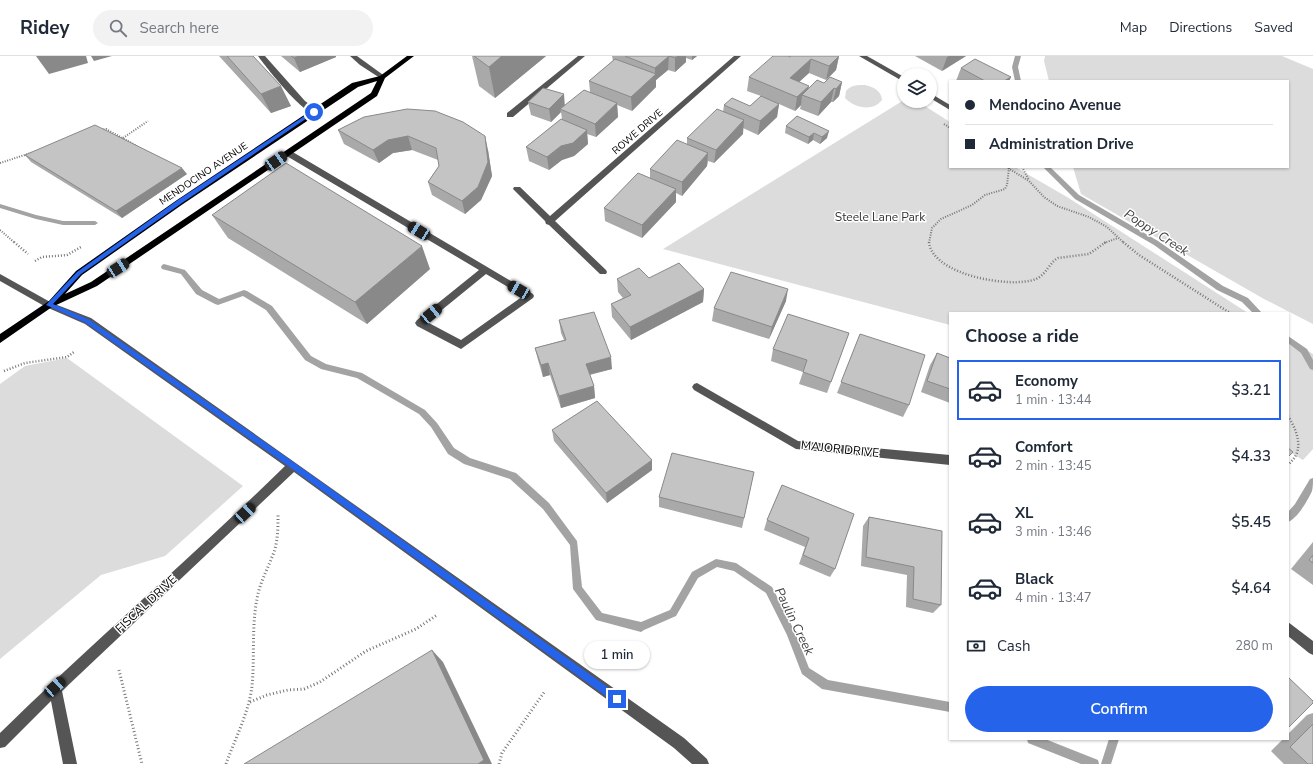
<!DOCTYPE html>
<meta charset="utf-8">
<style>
body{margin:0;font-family:"Nunito Sans",sans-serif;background:#f2f2f3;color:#1f2937;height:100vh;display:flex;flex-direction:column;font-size:15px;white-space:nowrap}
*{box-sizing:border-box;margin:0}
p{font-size:13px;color:#747a83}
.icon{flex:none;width:22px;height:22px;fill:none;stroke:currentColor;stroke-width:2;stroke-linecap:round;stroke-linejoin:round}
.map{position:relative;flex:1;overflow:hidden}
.drawer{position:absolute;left:949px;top:256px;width:340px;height:428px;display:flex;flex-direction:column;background:#fff;border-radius:0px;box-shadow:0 1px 3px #0004}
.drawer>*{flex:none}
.top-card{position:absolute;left:949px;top:24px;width:340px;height:88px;border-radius:0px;box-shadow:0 1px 3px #0004;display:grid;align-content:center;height:88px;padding:0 16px;background:#fff}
.tools{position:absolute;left:897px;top:12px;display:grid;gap:8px}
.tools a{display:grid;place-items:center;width:40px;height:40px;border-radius:50%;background:#fff;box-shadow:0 1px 3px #0004;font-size:20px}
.end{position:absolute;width:18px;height:18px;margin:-9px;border:5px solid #2563eb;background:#fff;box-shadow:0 0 0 2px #fff}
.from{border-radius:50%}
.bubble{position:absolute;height:28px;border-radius:14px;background:#fff;box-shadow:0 1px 3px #0004;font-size:13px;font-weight:600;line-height:28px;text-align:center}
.car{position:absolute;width:12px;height:24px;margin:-12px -6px;border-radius:5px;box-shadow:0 0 3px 1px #0007;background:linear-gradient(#222 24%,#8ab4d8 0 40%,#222 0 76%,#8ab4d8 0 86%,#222 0)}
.top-card b{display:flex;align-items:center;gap:14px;height:38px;font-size:15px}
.top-card b+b{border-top:1px solid #e0e1e3}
.top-card i{width:10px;height:10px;background:#1f2937}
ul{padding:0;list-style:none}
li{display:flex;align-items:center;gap:12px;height:60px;margin:0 8px 6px;padding:0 8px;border:2px solid transparent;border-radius:0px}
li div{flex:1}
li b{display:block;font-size:15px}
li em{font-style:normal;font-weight:600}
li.current{border-color:#2563eb}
li>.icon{width:36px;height:36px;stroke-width:1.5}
h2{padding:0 16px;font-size:18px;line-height:48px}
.pay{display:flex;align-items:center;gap:10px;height:44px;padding:0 16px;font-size:15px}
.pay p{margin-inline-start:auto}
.primary-button{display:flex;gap:8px;margin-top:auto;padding:8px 16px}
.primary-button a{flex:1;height:46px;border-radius:24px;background:#2563eb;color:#fff;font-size:16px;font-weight:600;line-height:46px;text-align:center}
header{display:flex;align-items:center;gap:24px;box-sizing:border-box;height:56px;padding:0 20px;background:#fff;border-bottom:1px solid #e0e1e3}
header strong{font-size:19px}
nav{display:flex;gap:22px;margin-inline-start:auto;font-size:14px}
.search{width:280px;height:36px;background:#f2f2f3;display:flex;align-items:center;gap:10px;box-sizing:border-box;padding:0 14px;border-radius:22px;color:#747a83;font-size:15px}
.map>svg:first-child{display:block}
</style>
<header>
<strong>Ridey</strong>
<div class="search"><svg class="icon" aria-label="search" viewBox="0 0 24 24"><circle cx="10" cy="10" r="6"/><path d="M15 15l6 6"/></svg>Search here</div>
<nav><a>Map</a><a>Directions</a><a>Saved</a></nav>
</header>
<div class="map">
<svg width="1313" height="708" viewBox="0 0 1313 708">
<rect width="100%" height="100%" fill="#fff"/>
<g fill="#dcdcdc">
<polygon points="1045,0 1282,0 1313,13 1313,268 1264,243 1081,138 1073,111 1288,111 1288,25 1049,25 1044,5"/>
<path d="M865 29C873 31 881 34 882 44 873 56 854 52 845 42L846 35C851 29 857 29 865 29Z"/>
<polygon points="904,44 917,45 950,66 950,111 1015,111 1067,141 1248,257 950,257 950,269 663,193"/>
<polygon points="1288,282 1313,298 1313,393 1303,404 1288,395"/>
<polygon points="67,302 243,430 165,500 101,519 0,603 0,328 25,310"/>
</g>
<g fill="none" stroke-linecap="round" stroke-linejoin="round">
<g fill="#a3a3a3" fill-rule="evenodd">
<polygon points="1015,0 1021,0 1018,11 1021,25 1015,25 1012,11"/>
<polygon points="1043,111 1050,111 1079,139 1158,185 1223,230 1248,242 1262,257 1253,257 1242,246 1217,234 1154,189 1075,143"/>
<polygon points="0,148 36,159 63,165 95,165 98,167 95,169 63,169 36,163 0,152"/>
<polygon points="164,208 185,214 202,234 219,243 244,234 247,235 272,250 311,300 326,308 362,317 425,354 437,367 454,392 470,402 516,417 549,447 577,485 582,531 602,557 641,566 670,554 692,516 716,503 736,507 772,531 794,574 809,612 828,624 950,646 950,656 822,633 802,618 787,579 766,537 734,515 717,511 698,522 676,560 644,574 641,576 596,564 573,533 570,489 543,453 510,423 464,408 448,398 431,371 419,358 357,322 321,313 305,304 266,254 243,240 218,249 215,248 196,238 181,218 162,213 161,211 162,209"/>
<polygon points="1288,280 1307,293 1313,304 1313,314 1310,313 1301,297 1288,287"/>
<path d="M1313 422C1313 426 1313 431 1312 435 1308 444 1297 463 1288 466V456L1295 448 1310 423Z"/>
<polygon points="1027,683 1045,683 1098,704 1099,708 1081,708 1028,687"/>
<polygon points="1109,683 1119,683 1111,708 1101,708"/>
</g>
<g stroke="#777" stroke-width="2" stroke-dasharray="1 1.5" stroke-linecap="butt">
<polyline points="910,45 920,52"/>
<polyline points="944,68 950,72"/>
<polyline points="101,74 106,73 137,90"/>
<polyline points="123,82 148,65"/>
<polyline points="0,107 37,95"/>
<polyline points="1022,111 1029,124"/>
<polyline points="1008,112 1029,125 1044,141 1057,150 1089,161 1107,171 1124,187"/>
<polyline points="0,174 15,187"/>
<polyline points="929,187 932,172 941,163 972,149 985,139 1005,133 1007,129 1009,112"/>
<polyline points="1104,187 1118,182"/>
</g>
<g stroke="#777" stroke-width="2.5" stroke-dasharray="1 2" stroke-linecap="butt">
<polyline points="14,186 28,198"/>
<path d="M929 186C932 219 1011 233 1036 223 1046 219 1049 207 1058 202L1089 198 1106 186"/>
<polyline points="1123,186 1139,199 1230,257"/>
<polyline points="35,205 42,201 67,199 81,191 82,192"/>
<polyline points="4,315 25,307 67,301 74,296"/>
<path d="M1288 360C1295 371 1302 387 1296 399 1294 403 1291 406 1288 409"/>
</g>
<g stroke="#777" stroke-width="3" stroke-dasharray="1 2.5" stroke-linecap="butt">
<polyline points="119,614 142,708"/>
<polyline points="250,646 267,639 288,634 304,633 320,626 366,595 416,573 437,559"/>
<path d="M226 708C235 683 249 656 252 630 255 599 251 568 258 538 261 525 267 514 272 501 278 488 278 473 278 459"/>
<polyline points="499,708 502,697 545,635"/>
</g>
<g fill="#555" fill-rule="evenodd">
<path d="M258 0H265L305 45 317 54V58C304 60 266 11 258 0Z"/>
<polygon points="350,0 357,0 386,21 380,22 360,9"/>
<polygon points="578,0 585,0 513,61 507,61 507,57"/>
<polygon points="734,0 741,0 555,165 606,214 607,216 606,218 600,218 549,169 546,168 545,165 513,133 514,131 520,131 550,160"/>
<polygon points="859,0 867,0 904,21 904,26"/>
<polygon points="930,37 950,49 950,54 930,42"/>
<path d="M285 95H291L533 238 534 240 533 242 461 293 417 270 415 267 417 264 479 214 285 99ZM486 218 523 240 461 284 427 266Z"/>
<path d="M0 218 52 247 91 262 684 682 707 703 709 708H692L674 692 294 416 62 635 77 708H63L51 645 5 691 0 692V677C93 586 192 501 285 410L85 268 46 251 0 225Z"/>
<polygon points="697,327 798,385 950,399 950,409 796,393 694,334 692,331 694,328"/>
<polygon points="1288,566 1313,585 1313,599 1309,597 1288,580"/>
</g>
<path fill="#000" fill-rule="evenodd" d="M407 0H414L385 22 377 40 97 230 52 251 0 287V278L49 245 76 215 177 144 352 27 380 20ZM377 25 371 37 91 226 65 238 82 219 183 148 358 31Z"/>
</g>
<g fill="#a9a9a9">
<polygon points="219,0 253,0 291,50 271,57"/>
<polygon points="281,0 336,0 336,1 300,16"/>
<polygon points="472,0 546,0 495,42 479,30"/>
<polygon points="612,0 697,0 692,4 686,2 686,6 675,16 668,14 656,24 656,31 632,55 617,49 618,61 596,81 587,78 588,88 574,100 562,104 549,114 529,105 526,91 562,63 561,56 551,66 531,59 528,46 565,50 590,36 589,25 613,5"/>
<polygon points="839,0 836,14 826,24 809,17 799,26 809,33 824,27 842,26 839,40 833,46 831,46 818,60 800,53 801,49 795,55 779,48 777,61 758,79 743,72 743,78 714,107 708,105 707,110 682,140 676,137 676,146 642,182 605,165 604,152 650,122 650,113 687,88 687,82 723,56 724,49 750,50 761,40 747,35 749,21 790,1"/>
<polygon points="915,0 966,0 942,15"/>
<polygon points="961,12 1011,21 1009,25 956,25"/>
<polygon points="797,60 827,82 820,88 813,84 808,88 785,77 786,70"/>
<polygon points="364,61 488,94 492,120 481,144 465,158 432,139 428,126 439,110 438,104 412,94 393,97 379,107 344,88 338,74"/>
<polygon points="25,99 187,118 122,162 31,106"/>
<polygon points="212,159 430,213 367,268 228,182"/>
<polygon points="649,222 704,233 703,246 631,284 612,261 611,248 623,242 618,236 617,223"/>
<polygon points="786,245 769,283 712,265 714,252"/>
<polygon points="559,264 612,313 590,319 594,330 595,342 561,352 550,319 543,321 538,304 535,292 564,284 561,277"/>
<polygon points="849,277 827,337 799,328 803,316 771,305 773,293"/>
<polygon points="860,278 909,349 903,361 837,337"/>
<polygon points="937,297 950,302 950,347 921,336 930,309"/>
<polygon points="552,374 652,414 607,447 554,385"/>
<polygon points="754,416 742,472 659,451 659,441"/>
<polygon points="782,429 835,513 830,521 799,508 805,491 764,474 767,464"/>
<polygon points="869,461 942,475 941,549 933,557 906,551 907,519 861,510 863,470"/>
<polygon points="1313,486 1313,529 1291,513"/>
<polygon points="1313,657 1313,708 1284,708 1271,695 1283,683 1288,683 1288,678 1307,659"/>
</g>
<g fill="#898989">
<polygon points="36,0 86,0 88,7 49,18"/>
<polygon points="91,0 112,0 94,5"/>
<polygon points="299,0 336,0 336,1 300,16 294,2"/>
<polygon points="502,0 546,0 495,42 489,11"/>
<polygon points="669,0 668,14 656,24 656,31 632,55 631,41 655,19 655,12"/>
<polygon points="678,0 686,0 686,6 675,16 675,2"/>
<polygon points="692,0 697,0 692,4"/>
<polygon points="839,0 836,14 826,24 829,10"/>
<polygon points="949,0 966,0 942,15 947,1"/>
<polygon points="811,3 809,17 788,36 790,22"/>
<polygon points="1011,21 1009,25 1004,25"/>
<polygon points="842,26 839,40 833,46 836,33"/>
<polygon points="281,30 291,50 271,57 261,38"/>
<polygon points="809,30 807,41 802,39 801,49 795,55 797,41"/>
<polygon points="834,32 831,46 818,60 821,46"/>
<polygon points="564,38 565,52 560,53 561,56 551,66 549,53"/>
<polygon points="617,47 618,61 596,81 595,68"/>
<polygon points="779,48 777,61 758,79 760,65"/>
<polygon points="744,64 743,78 714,107 716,94"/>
<polygon points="587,74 588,88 574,100 562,104 549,114 547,101 561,90"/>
<polygon points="829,75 827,82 820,88 822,81"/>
<polygon points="814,77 813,84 808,88 809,81"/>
<polygon points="408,80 412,94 393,97 379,107 373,94 388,84"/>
<polygon points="485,80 488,94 492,120 481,144 465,158 462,145"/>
<polygon points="708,97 707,110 682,140 682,126"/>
<polygon points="182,112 187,118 122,162 116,155"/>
<polygon points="676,133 676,146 642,182 642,169"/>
<polygon points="422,190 430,213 367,268 355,246"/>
<polygon points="704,233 703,246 631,284 630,271"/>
<polygon points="788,233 786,245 769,283 772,271"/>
<polygon points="611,301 612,313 587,319 586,308"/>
<polygon points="548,307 550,319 543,321 541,309"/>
<polygon points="594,330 595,342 561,352 559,340"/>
<polygon points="652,404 652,414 607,447 606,437"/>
<polygon points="432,594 443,606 492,708 478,708"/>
</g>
<g fill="#c4c4c4" stroke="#898989">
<polygon points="227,0 253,0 281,30 261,38"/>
<polygon points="291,0 299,0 294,2"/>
<polygon points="474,0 502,0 489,11"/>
<polygon points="625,0 678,0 675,2 669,0 655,12"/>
<polygon points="773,0 788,0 790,1 790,0 839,0 829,10 811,3 790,22 809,30 797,41 749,21"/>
<polygon points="615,3 656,18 631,41 589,25"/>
<polygon points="975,3 1011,21 1004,25 985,25 961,12"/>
<polygon points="830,21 842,26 836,33 834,32 821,46 802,39 817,24 824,27"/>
<polygon points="543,32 564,38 549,53 528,46"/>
<polygon points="584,34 617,47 595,68 560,53"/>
<polygon points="761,40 779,48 760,65 724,49 732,42 750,50"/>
<polygon points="407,53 435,55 463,66 485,80 488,106 478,131 462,145 428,126 439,110 436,92 408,80 388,84 373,94 338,74 364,61"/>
<polygon points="717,53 744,64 716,94 687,82"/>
<polygon points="797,60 829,75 822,81 814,77 809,81 786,70"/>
<polygon points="561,63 587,74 573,87 561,90 547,101 526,91"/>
<polygon points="95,69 182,112 116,155 25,99"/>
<polygon points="677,84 708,97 682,126 650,113"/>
<polygon points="286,107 422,190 355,246 212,159"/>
<polygon points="638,117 676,133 642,169 604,152"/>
<polygon points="679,207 704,233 630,271 611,248 631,239 617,223 639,212 649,222"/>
<polygon points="731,216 788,233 772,271 714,252"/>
<polygon points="594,256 611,301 586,308 594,330 559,340 548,307 541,309 535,292 566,284 559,264"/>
<polygon points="788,258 849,277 831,326 803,316 807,304 773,293"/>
<polygon points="860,278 925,299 909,349 841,326"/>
<polygon points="937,297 950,302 950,333 927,325"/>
<polygon points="597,345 652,404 606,437 552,374"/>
<polygon points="1288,392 1293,396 1288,401"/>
<polygon points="672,397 754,416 744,462 659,441"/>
<polygon points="782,429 854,458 835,513 803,499 809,482 767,464"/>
<polygon points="869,461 942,475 941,549 913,543 914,511 866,501"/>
<polygon points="1313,499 1313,507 1309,504"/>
<polygon points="432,594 484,704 478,708 244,708"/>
<polygon points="1288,621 1313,645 1313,647 1288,672"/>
<polygon points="1313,668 1313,708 1308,708 1290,691"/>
</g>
<polygon fill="#2563eb" points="312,55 316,56 182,147 81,218 53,248 90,264 296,408 620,640 620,646 614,646 291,412 86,267 46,249 77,216 178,144"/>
<g text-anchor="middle" stroke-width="3" stroke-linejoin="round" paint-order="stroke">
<g font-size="10" fill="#000" stroke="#fff">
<text transform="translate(637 75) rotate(-41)" y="4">ROWE DRIVE</text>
<text transform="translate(203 117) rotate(-34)" y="4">MENDOCINO AVENUE</text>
</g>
<g font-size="12" fill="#333" stroke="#fff">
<text x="880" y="165">Steele Lane Park</text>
</g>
<g font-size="12" fill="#000" stroke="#fff">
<text transform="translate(840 393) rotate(6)" y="4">MAJOR DRIVE</text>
<text transform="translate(146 548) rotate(-43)" y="4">FISCAL DRIVE</text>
</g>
<g font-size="13" font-style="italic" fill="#444" stroke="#fff">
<text transform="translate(1157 176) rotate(33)" y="5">Poppy Creek</text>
<text transform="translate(795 565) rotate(64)" y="5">Paulin Creek</text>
</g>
</g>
</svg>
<div class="tools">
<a><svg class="icon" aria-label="layers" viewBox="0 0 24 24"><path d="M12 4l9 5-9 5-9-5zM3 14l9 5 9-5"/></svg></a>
</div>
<i class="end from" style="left:314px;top:56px"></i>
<i class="end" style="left:617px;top:643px"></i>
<div class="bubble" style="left:584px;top:585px;width:66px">1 min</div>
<i class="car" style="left:276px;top:105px;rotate:56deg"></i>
<i class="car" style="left:419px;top:175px;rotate:301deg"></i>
<i class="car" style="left:118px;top:212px;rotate:57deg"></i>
<i class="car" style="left:519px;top:234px;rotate:300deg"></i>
<i class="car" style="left:431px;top:258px;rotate:51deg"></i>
<i class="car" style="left:245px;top:457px;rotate:47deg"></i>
<i class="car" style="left:55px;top:631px;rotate:48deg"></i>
<div class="top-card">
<b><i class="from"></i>Mendocino Avenue</b>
<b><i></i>Administration Drive</b>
</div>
<section class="drawer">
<h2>Choose a ride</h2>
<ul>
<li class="current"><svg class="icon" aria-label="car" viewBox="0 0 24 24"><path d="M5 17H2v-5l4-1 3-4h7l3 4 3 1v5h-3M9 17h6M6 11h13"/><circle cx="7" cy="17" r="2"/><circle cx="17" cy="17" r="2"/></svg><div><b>Economy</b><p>1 min · 13:44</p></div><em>$3.21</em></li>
<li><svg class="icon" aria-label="car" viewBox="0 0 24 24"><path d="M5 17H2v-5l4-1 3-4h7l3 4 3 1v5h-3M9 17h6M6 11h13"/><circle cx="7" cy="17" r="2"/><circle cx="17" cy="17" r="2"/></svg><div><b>Comfort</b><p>2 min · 13:45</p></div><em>$4.33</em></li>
<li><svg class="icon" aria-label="car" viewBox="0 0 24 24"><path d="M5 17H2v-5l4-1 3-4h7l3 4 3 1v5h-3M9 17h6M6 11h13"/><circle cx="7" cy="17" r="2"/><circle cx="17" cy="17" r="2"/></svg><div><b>XL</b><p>3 min · 13:46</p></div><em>$5.45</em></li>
<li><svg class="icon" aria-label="car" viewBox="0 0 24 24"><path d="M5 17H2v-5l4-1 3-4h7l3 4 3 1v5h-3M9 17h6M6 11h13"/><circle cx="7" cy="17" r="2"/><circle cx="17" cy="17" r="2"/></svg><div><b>Black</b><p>4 min · 13:47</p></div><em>$4.64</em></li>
</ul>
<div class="pay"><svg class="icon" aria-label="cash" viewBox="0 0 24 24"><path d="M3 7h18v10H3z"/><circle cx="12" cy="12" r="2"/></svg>Cash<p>280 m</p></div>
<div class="primary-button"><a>Confirm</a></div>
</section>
</div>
